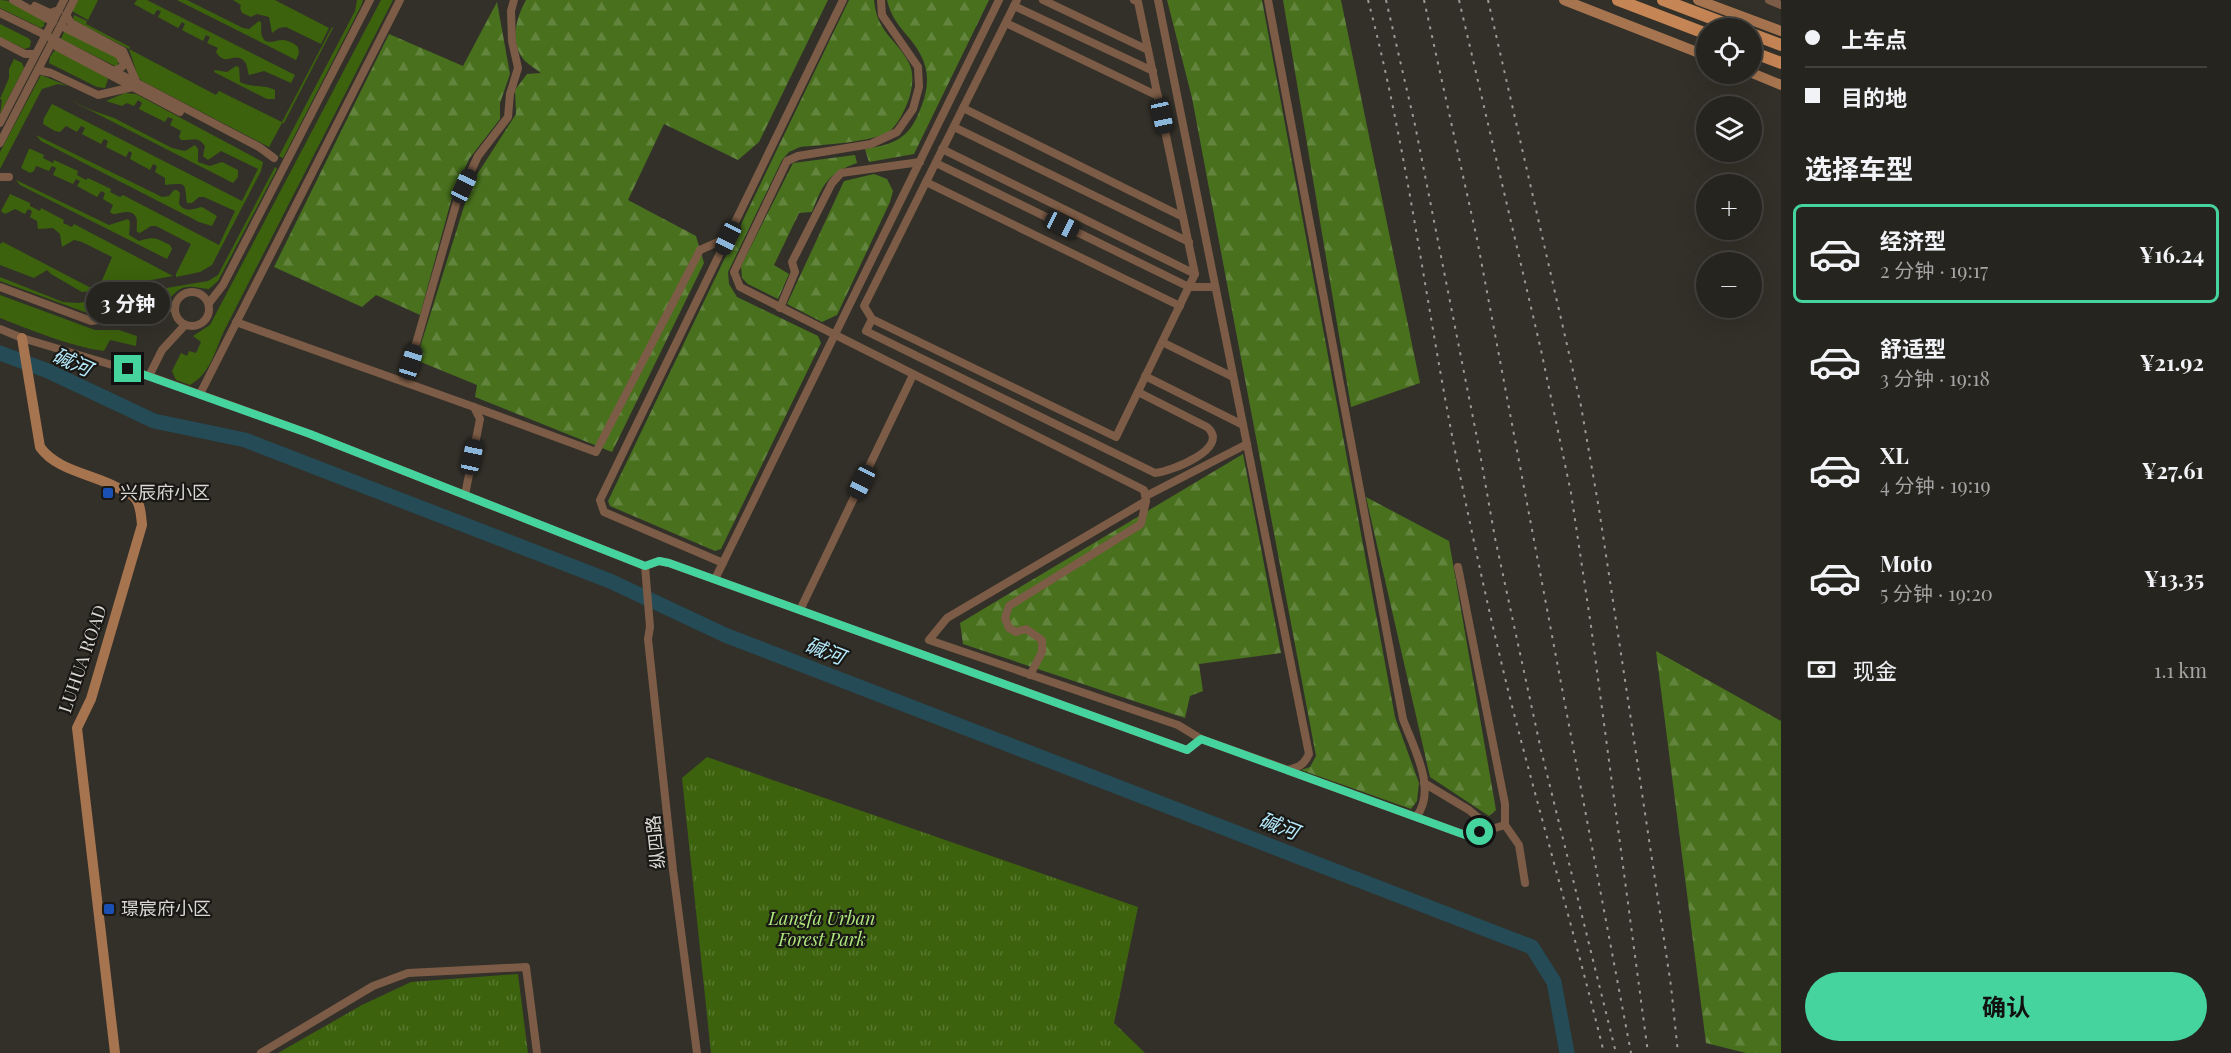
<!DOCTYPE html>
<html lang="zh">
<meta charset="utf-8">
<style>
body{margin:0;font-family:"Playfair Display","Noto Sans SC",serif;background:#2e2c28;color:#f1f3f6;height:100vh;display:flex;flex-direction:column;font-size:22px;white-space:nowrap}
*{box-sizing:border-box;margin:0}
p{font-size:20px;color:#a4a4a4}
.icon{flex:none;width:33px;height:33px;fill:none;stroke:currentColor;stroke-width:2;stroke-linecap:round;stroke-linejoin:round}
.map{position:relative;flex:1;overflow:hidden}
.panel{display:flex;flex-direction:column;background:#26241f;width:450px}
.panel>*{flex:none}
.top-card{display:grid;align-content:center;height:132px;padding:0 24px;background:#26241f}
.buttons{position:absolute;left:1696px;top:18px;display:grid;gap:12px}
.buttons a{display:grid;place-items:center;width:66px;height:66px;border-radius:50%;background:#26241f;box-shadow:0 6px 24px #0002,0 0 0 2px #42413d;font-size:30px}
.end{position:absolute;width:27px;height:27px;margin:-14px;border:8px solid #46d49e;background:#111;box-shadow:0 0 0 3px #111}
.from{border-radius:50%}
.bubble{position:absolute;height:42px;border-radius:21px;background:#26241f;box-shadow:0 6px 24px #0002,0 0 0 2px #42413d;font-size:20px;font-weight:700;line-height:42px;text-align:center}
.car{position:absolute;width:18px;height:36px;margin:-18px -9px;border-radius:8px;box-shadow:0 0 4px 2px #0007;background:linear-gradient(#222 24%,#8ab4d8 0 40%,#222 0 76%,#8ab4d8 0 86%,#222 0)}
.top-card b{display:flex;align-items:center;gap:21px;height:57px;font-size:22px}
.top-card b+b{border-top:2px solid #42413d}
.top-card i{width:15px;height:15px;background:#f1f3f6}
ul{padding:0;list-style:none}
li{display:flex;align-items:center;gap:18px;height:99px;margin:0 12px 9px;padding:0 12px;border:3px solid transparent;border-radius:9px}
li div{flex:1}
li b{display:block;font-size:22px}
li em{font-style:normal;font-weight:700}
li.active{border-color:#46d49e}
li>.icon{width:54px;height:54px;stroke-width:1.5}
h2{padding:0 24px;font-size:27px;line-height:72px}
.pay{display:flex;align-items:center;gap:15px;height:66px;padding:0 24px;font-size:22px}
.pay p{margin-inline-start:auto}
.action{display:flex;gap:12px;margin-top:auto;padding:12px 24px}
.action a{flex:1;height:69px;border-radius:36px;background:#46d49e;color:#111;font-size:24px;font-weight:700;line-height:69px;text-align:center}
main{display:flex;flex:1;min-height:0}
.map>svg:first-child{display:block}
</style>
<main>
<div class="map">
<svg width="1781" height="1053" viewBox="0 0 1781 1053">
<defs>
<pattern id="forest-firs" width="22" height="20" patternUnits="userSpaceOnUse" patternTransform="scale(1.5)"><rect width="22" height="20" fill="#48701d"/><path d="M5 1l3.5 6h-7zM16 11l3.5 6h-7z" fill="#62843d"/></pattern>
<pattern id="park-tufts" width="24" height="20" patternUnits="userSpaceOnUse" patternTransform="scale(1.5)"><rect width="24" height="20" fill="#3c620d"/><path d="M3 7l-1-3M5 7V3M7 7l1-3M15 17l-1-3M17 17v-4M19 17l1-3" fill="none" stroke="#58782f"/></pattern>
</defs>
<rect width="100%" height="100%" fill="#333029"/>
<g fill="#3c620d">
<path d="M0 0C15 0 32 13 45 20L44 26 41 28 37 26 0 8Z"/>
<polygon points="78,0 98,0 88,20 72,11"/>
<path d="M137 0H147L295 75 291 83 264 71 249 75C247 71 248 65 244 61 235 51 226 68 216 52L218 48 207 43 210 37 206 35 203 41 182 30 185 24 182 22 178 28 158 17 161 11 157 10 154 15 134 4Z"/>
<path d="M177 0H187L243 28 249 29 259 21 261 22C262 27 260 31 262 36 266 47 276 39 284 40 289 41 294 43 298 47L299 53 296 60Z"/>
<polygon points="233,0 275,0 329,28 321,44 286,27 279,28 272,33 269,17 257,14 251,17 242,13 240,8 241,5"/>
<polygon points="357,0 363,0 361,6 283,158 279,156 355,11"/>
<path d="M381 0H393L224 331C215 351 210 374 190 385L176 380 172 371 181 353 187 356 189 351 196 353 201 342 193 336 210 325Z"/>
<polygon points="74,15 87,21 86,24 130,47 129,49 216,95 219,91 282,122 332,27 333,28 284,123 282,123 269,147 142,81 138,77 129,49 73,20"/>
<polygon points="0,24 28,38 31,41 30,47 25,49 0,37"/>
<polygon points="64,32 68,32 113,54 119,60 117,67 61,39"/>
<polygon points="55,50 105,76 108,79 105,88 97,87 49,63 50,57"/>
<polygon points="14,59 22,63 24,68 0,114 2,100 0,99 9,78 9,69"/>
<path d="M236 66 239 67 240 82C251 88 263 84 275 90V99H267L214 72 215 70 227 72Z"/>
<polygon points="41,75 68,86 58,84 42,89 0,169 0,152"/>
<path d="M125 93 136 94 263 162 261 171 212 265 200 272 176 277V274L191 244 156 226H151L140 233 137 232C136 228 138 221 136 217 131 208 120 214 113 214L110 212 113 205 103 199 105 193 101 191 97 197 77 186 80 181 76 179 73 184 53 175 56 168 52 166 49 171 36 166 34 171 30 173 21 168 29 149H31L44 155 43 158 53 163 54 160 78 171 77 175 86 180 88 178 111 189 110 192 120 197 123 195 219 245 235 211 204 197H199L192 203H187C184 182 188 183 165 185V178L155 172 157 166 153 164 150 170 130 159 132 153 129 151 126 157 106 147 108 141 104 139 101 144 82 134 85 128 81 126 77 132 66 126 60 132 55 131 43 124 44 118 52 104 242 201 258 169 221 151 208 160 203 156 205 146C197 135 192 141 181 140L179 137 181 131 170 125 173 119 168 117 165 122 139 109 142 103 138 100 134 106 127 103 122 106 106 101Z"/>
<polygon points="66,98 91,110 114,118 172,148 185,151 195,145 198,149 198,162 210,166 222,162 238,170 238,177 233,183"/>
<path d="M36 135 162 197 169 196 174 190H177L180 193 179 204C186 213 192 209 202 207L217 216 212 226 199 222 41 141Z"/>
<path d="M275 167 277 169 218 281 209 289C197 288 186 283 176 292 171 297 170 299 164 302L90 314 0 281V277L63 302 78 303 208 281 218 275Z"/>
<path d="M16 180 109 225 128 219 130 222 129 235 139 241C154 236 156 238 170 245L172 249 167 259 20 185Z"/>
<polygon points="10,194 30,203 30,206 40,211 41,208 64,220 63,223 72,227 74,224 173,276 98,290 112,257 82,242 74,240 62,247 60,234 53,228 38,229 37,221 30,217 32,211 28,209 25,214 15,209 5,214 1,211"/>
<polygon points="3,242 93,289 93,291 82,292 51,274 47,270 34,278 0,265 0,244"/>
<path d="M0 295 95 330H119L137 336 136 346 110 340 104 351C68 346 34 331 0 318Z"/>
</g>
<g fill="url(#forest-firs)">
<path d="M526 0H828L759 142 738 160 664 124 628 200 696 236 704 263 612 452 475 397 477 385 416 360 471 184 516 114 515 90 527 74 541 73C536 69 529 65 525 61 509 43 516 18 526 0Z"/>
<path d="M849 0H874C877 33 896 38 909 63 915 75 912 92 907 104 903 113 898 124 890 131 876 142 820 145 800 147L789 152 782 160 728 272 729 284 737 297 818 336 821 343 721 549 715 551 610 506 608 501Z"/>
<path d="M887 0H989L914 154 869 162 865 149C889 145 906 141 917 117 931 87 932 66 910 39 899 26 891 17 887 0Z"/>
<polygon points="1167,0 1262,0 1395,717 1419,783 1417,801 1411,809 1301,770 1310,767 1316,756 1192,98"/>
<polygon points="1283,0 1341,0 1420,383 1351,407"/>
<polygon points="497,2 510,74 500,103 500,119 469,159 451,201 420,315 376,295 362,307 274,267 389,34 463,66"/>
<path d="M855 155 857 163C827 174 823 184 812 212L799 213 774 265 789 274 778 299 748 284 742 278 741 266 793 163Z"/>
<polygon points="874,174 887,179 893,191 890,202 837,315 822,322 787,304 844,181"/>
<polygon points="1243,454 1281,653 1199,664 1203,691 1190,696 1185,718 963,644 960,623"/>
<polygon points="1366,497 1449,541 1496,810 1489,816 1430,777"/>
<polygon points="1656,651 1781,721 1781,1053 1746,1053 1706,1043"/>
</g>
<g fill="url(#park-tufts)">
<polygon points="707,757 1138,907 1114,1023 1145,1053 711,1053 682,778"/>
<polygon points="518,974 528,1053 278,1053 362,1005 411,982"/>
</g>
<g fill="none" stroke-linecap="round" stroke-linejoin="round">
<polyline stroke="#244b56" stroke-width="15" points="0,353 48,371 154,421 245,440 610,581 725,635 1532,947 1554,982 1567,1053"/>
<g stroke="#7c5c46" stroke-width="8">
<polyline points="13,0 53,22"/>
<polyline points="881,0 882,15 918,67 919,87 913,109 897,132 871,144 798,156 787,161 734,272 740,287 1144,490 1146,501 947,618 929,640 1178,725 1201,739"/>
<polyline points="1017,0 864,306 872,319 1116,437 1195,274 1138,2 1134,0"/>
<polyline points="1043,0 1148,50"/>
<path d="M1268 0 1403 719C1413 747 1438 790 1416 817L1289 771"/>
<polyline points="1769,0 1781,5"/>
<polyline points="35,6 50,13 59,10"/>
<polyline points="1014,6 1153,71"/>
<polyline points="0,13 35,30"/>
<polyline points="66,15 71,23 123,51 136,81"/>
<polyline points="1006,23 1158,96"/>
<polyline points="61,26 119,55 124,64 122,67 114,71"/>
<polyline points="0,41 25,54 34,54"/>
<polyline points="59,42 259,147 274,158"/>
<polyline points="57,47 180,112"/>
<polyline points="38,70 51,73 98,95 133,87"/>
<polyline points="963,108 1183,217"/>
<polyline points="0,123 64,0"/>
<polyline points="954,127 1189,242"/>
<polyline points="0,143 74,0"/>
<polyline points="942,149 1195,274"/>
<polyline points="936,163 1189,287 1215,287"/>
<polyline points="0,177 9,177"/>
<polyline points="926,182 1180,306"/>
<polyline points="0,287 91,321 160,311 173,307"/>
<circle cx="192" cy="309" r="17"/>
<polyline points="209,303 223,285 370,0"/>
<polyline points="780,308 795,272 792,262 832,183 841,173 920,162"/>
<path d="M872 319 866 331 1155 473C1170 472 1232 448 1207 427L1138 392"/>
<polyline points="236,322 474,407 480,419 465,495"/>
<path d="M0 329 22 338 149 376 310 434 645 566 659 561 669 563 1187 750 1201 739 1288 770C1299 767 1304 765 1309 754L1158 0"/>
<polyline points="1162,342 1233,377"/>
<polyline points="149,376 162,350 185,325"/>
<polyline points="1145,376 1243,425"/>
<polyline points="405,382 457,201 478,156 508,117 510,94 518,68 512,41 511,11 514,0"/>
<polyline points="200,394 400,0"/>
<polyline points="474,407 596,452 700,250 727,238"/>
<polyline points="1146,496 1247,444"/>
<polyline points="723,563 604,512 600,500 843,0"/>
<polyline points="645,566 650,627 648,639 673,870 697,1053"/>
<polyline points="715,579 999,0"/>
<polyline points="800,610 913,375"/>
<polyline points="1030,675 1042,652 1042,640 1026,629 1016,632 1009,628 1005,618 1009,606 1141,524 1146,501"/>
<polyline points="1424,783 1469,810 1492,829"/>
<polyline points="1416,817 1468,836 1505,825 1505,804 1458,567"/>
<polyline points="1505,825 1519,845 1525,883"/>
<polyline points="261,1053 373,986 408,973 526,967 537,1053"/>
</g>
<g stroke="#a6744f" stroke-width="10">
<polyline points="1564,0 1707,56"/>
<polyline points="1698,0 1781,31"/>
<polyline points="1752,73 1781,85"/>
<path d="M22 338 40 447C57 471 93 474 118 488 123 491 131 493 135 498 141 505 141 516 142 525L91 699 77 728 115 1053"/>
</g>
<g stroke="#c68555" stroke-width="12">
<polyline points="1618,0 1707,34"/>
<polyline points="1663,0 1737,28"/>
<polyline points="1752,34 1781,45"/>
<polyline points="1752,52 1781,63"/>
</g>
<g stroke="#9c9a95" stroke-width="2" stroke-dasharray="3 6" stroke-linecap="butt">
<path d="M1368 0C1410 159 1428 324 1462 485 1477 557 1493 630 1511 702 1541 819 1575 935 1604 1053"/>
<polyline points="1386,0 1415,125 1479,448 1495,538 1541,750 1616,1053"/>
<polyline points="1424,0 1477,239 1631,1053"/>
<polyline points="1459,0 1541,350 1571,493 1591,626 1648,1053"/>
<polyline points="1488,0 1581,406 1599,509 1625,680 1671,986 1678,1053"/>
</g>
<polyline stroke="#7c5c46" stroke-width="8" points="35,30 59,42"/>
</g>
<g fill="none" stroke-linecap="round" stroke-linejoin="round">
<polyline stroke="#46d49e" stroke-width="8" points="128,369 310,434 645,566 659,561 669,563 1187,750 1201,739 1468,836 1480,832"/>
</g>
<g fill="#1a4fb4" stroke="#191815" stroke-width="2">
<rect x="102" y="487" width="12" height="12" rx="3"/>
<rect x="103" y="903" width="12" height="12" rx="3"/>
</g>
<g text-anchor="middle" stroke-width="4.5" stroke-linejoin="round" paint-order="stroke">
<g font-size="18" fill="#dad8d4" stroke="#191815" text-anchor="start">
<text x="120" y="499">兴辰府小区</text>
<text x="121" y="915">璟宸府小区</text>
</g>
<g font-size="18" fill="#dad8d4" stroke="#191815">
<text transform="translate(83 659) rotate(-71)" y="6">LUHUA ROAD</text>
<text transform="translate(656 842) rotate(-96)" y="6">纵四路</text>
</g>
<g font-size="18" font-style="italic" fill="#afe87d" stroke="#191815">
<text x="822" y="925">Langfa Urban<tspan x="822" dy="21">Forest Park</tspan></text>
</g>
<g font-size="20" font-style="italic" fill="#b5ebfc" stroke="#191815">
<text transform="translate(72 362) rotate(24)" y="7">碱河</text>
<text transform="translate(825 651) rotate(21)" y="7">碱河</text>
<text transform="translate(1279 826) rotate(21)" y="7">碱河</text>
</g>
</g>
</svg>
<div class="buttons">
<a><svg class="icon" aria-label="locate" viewBox="0 0 24 24"><circle cx="12" cy="12" r="6"/><path d="M12 2v4M12 18v4M2 12h4M18 12h4"/></svg></a>
<a><svg class="icon" aria-label="layers" viewBox="0 0 24 24"><path d="M12 4l9 5-9 5-9-5zM3 14l9 5 9-5"/></svg></a>
<a>+</a>
<a>−</a>
</div>
<i class="end from" style="left:1480px;top:832px"></i>
<i class="end" style="left:128px;top:369px"></i>
<div class="bubble" style="left:86px;top:282px;width:84px">3 分钟</div>
<i class="car" style="left:1162px;top:116px;rotate:168deg"></i>
<i class="car" style="left:464px;top:186px;rotate:25deg"></i>
<i class="car" style="left:1062px;top:225px;rotate:116deg"></i>
<i class="car" style="left:728px;top:238px;rotate:206deg"></i>
<i class="car" style="left:411px;top:362px;rotate:17deg"></i>
<i class="car" style="left:472px;top:457px;rotate:12deg"></i>
<i class="car" style="left:862px;top:482px;rotate:206deg"></i>
</div>
<section class="panel">
<div class="top-card">
<b><i class="from"></i>上车点</b>
<b><i></i>目的地</b>
</div>
<h2>选择车型</h2>
<ul>
<li class="active"><svg class="icon" aria-label="car" viewBox="0 0 24 24"><path d="M5 17H2v-5l4-1 3-4h7l3 4 3 1v5h-3M9 17h6M6 11h13"/><circle cx="7" cy="17" r="2"/><circle cx="17" cy="17" r="2"/></svg><div><b>经济型</b><p>2 分钟 · 19:17</p></div><em>¥16.24</em></li>
<li><svg class="icon" aria-label="car" viewBox="0 0 24 24"><path d="M5 17H2v-5l4-1 3-4h7l3 4 3 1v5h-3M9 17h6M6 11h13"/><circle cx="7" cy="17" r="2"/><circle cx="17" cy="17" r="2"/></svg><div><b>舒适型</b><p>3 分钟 · 19:18</p></div><em>¥21.92</em></li>
<li><svg class="icon" aria-label="car" viewBox="0 0 24 24"><path d="M5 17H2v-5l4-1 3-4h7l3 4 3 1v5h-3M9 17h6M6 11h13"/><circle cx="7" cy="17" r="2"/><circle cx="17" cy="17" r="2"/></svg><div><b>XL</b><p>4 分钟 · 19:19</p></div><em>¥27.61</em></li>
<li><svg class="icon" aria-label="car" viewBox="0 0 24 24"><path d="M5 17H2v-5l4-1 3-4h7l3 4 3 1v5h-3M9 17h6M6 11h13"/><circle cx="7" cy="17" r="2"/><circle cx="17" cy="17" r="2"/></svg><div><b>Moto</b><p>5 分钟 · 19:20</p></div><em>¥13.35</em></li>
</ul>
<div class="pay"><svg class="icon" aria-label="cash" viewBox="0 0 24 24"><path d="M3 7h18v10H3z"/><circle cx="12" cy="12" r="2"/></svg>现金<p>1.1 km</p></div>
<div class="action"><a>确认</a></div>
</section>
</main>
